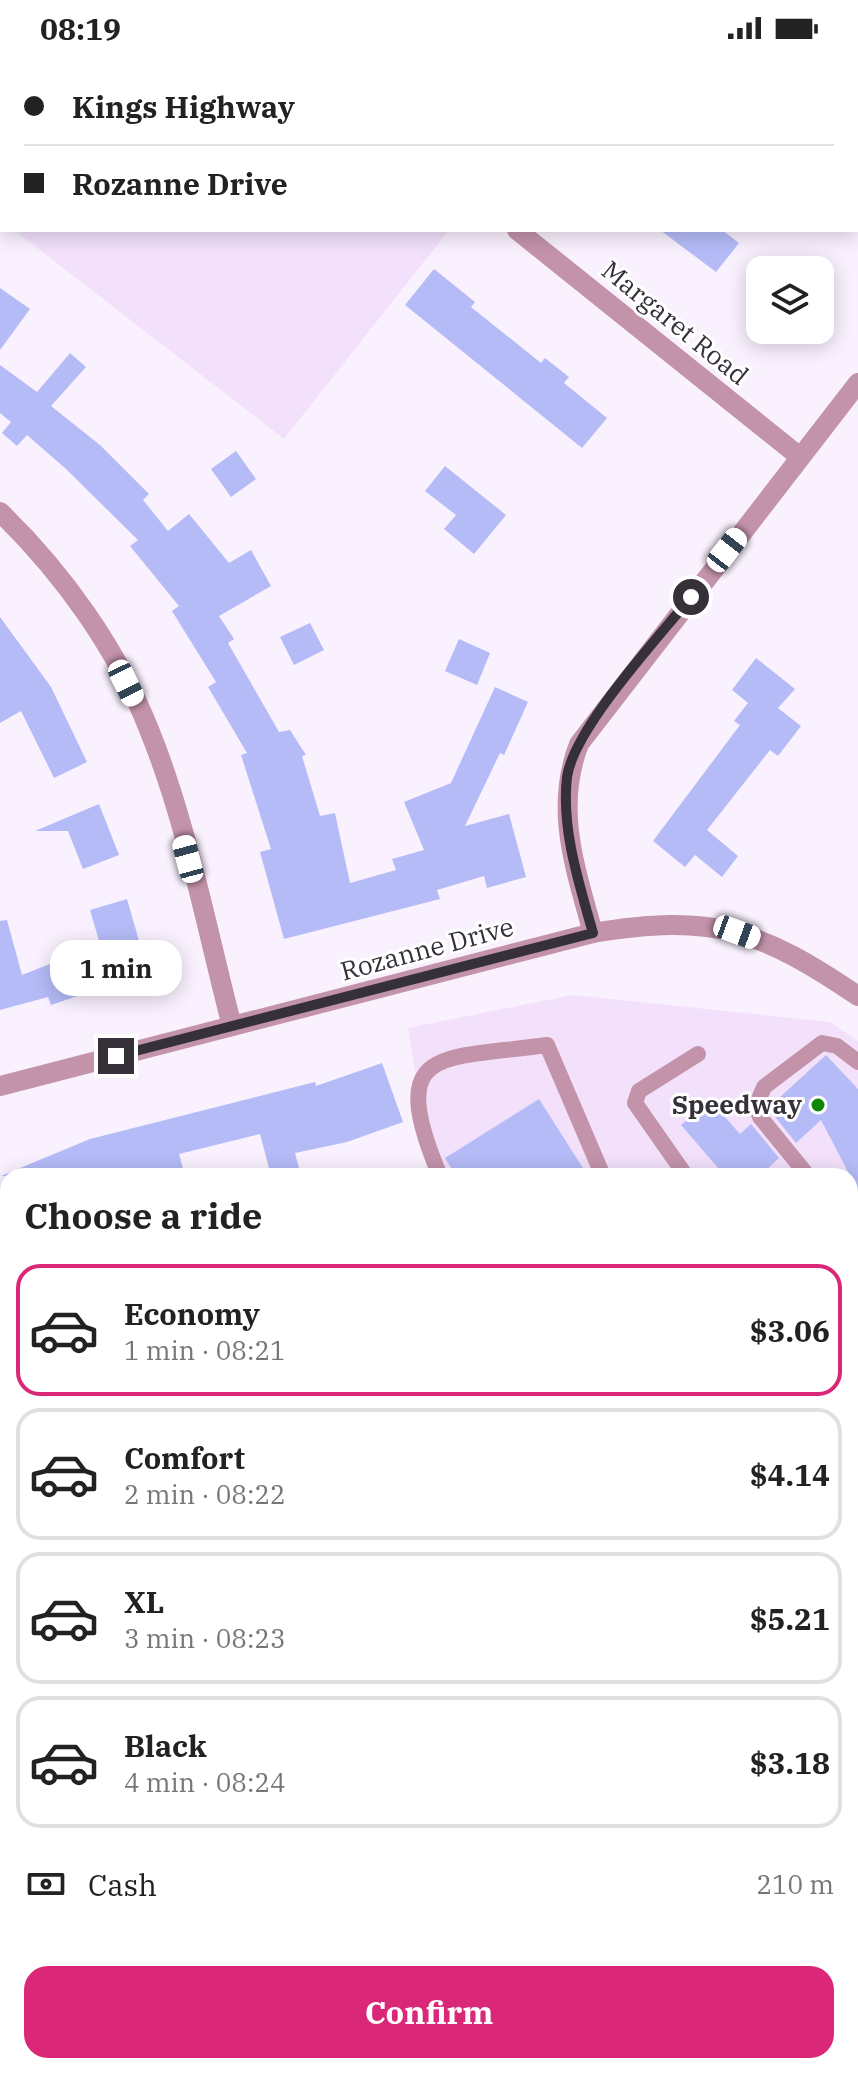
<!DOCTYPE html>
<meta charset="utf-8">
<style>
body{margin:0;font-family:"IBM Plex Serif",serif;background:#f2f2f2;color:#222;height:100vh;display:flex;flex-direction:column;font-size:30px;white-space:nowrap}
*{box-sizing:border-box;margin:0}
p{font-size:26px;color:#767676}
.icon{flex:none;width:44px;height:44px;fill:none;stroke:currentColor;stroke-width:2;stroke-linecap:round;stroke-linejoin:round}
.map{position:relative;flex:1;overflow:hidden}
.panel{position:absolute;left:0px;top:1112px;width:858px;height:906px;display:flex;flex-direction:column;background:#fff;border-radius:24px 24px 0 0;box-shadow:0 4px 20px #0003}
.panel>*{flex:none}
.guide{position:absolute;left:0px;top:0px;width:858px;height:176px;box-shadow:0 4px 20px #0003;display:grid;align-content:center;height:176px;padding:0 24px;background:#fff}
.controls{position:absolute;left:746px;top:200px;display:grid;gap:16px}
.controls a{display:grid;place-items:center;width:88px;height:88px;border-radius:16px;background:#fff;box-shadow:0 4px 20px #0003;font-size:40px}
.end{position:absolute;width:36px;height:36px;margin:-18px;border:10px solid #363139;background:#fff;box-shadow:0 0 0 4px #fff}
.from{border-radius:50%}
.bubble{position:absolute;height:56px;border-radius:24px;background:#fff;box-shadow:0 4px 20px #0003;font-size:26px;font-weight:700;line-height:56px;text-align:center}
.car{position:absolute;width:24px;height:48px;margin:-24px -12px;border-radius:10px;box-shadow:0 0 6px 2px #0007;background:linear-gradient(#fff 24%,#345 0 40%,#fff 0 76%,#345 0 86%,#fff 0)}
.guide b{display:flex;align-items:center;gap:28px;height:76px;font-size:30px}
.guide b+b{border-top:2px solid #e0e0e0}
.guide i{width:20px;height:20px;background:#222}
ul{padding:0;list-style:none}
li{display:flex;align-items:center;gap:24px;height:132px;margin:0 16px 12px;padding:0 8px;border:4px solid #e0e0e0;border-radius:24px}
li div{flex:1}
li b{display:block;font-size:30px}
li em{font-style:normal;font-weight:700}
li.current{border-color:#db2777}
li>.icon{width:72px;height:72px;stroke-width:1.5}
h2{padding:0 24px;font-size:36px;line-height:96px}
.pay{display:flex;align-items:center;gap:20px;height:88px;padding:0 24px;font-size:30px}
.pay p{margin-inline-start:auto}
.button{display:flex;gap:16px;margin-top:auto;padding:16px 24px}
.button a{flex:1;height:92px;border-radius:24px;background:#db2777;color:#fff;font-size:32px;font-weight:700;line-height:92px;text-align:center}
.status{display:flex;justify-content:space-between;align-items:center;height:56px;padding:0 40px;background:#fff;direction:ltr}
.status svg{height:22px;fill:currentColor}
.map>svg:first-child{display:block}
</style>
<div class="status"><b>08:19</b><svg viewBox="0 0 49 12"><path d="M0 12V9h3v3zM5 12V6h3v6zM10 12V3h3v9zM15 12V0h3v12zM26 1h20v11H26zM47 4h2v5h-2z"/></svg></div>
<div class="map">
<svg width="858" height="2017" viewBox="0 0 858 2017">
<rect width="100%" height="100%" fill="#f9f1fe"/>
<g fill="#f3e1fc">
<polygon points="0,0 269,0 271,2 2,2 2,164"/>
<polygon points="341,0 587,0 585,2"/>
<polygon points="14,174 449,174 284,383"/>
<polygon points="572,939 830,966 858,985 858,1162 850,1167 850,1120 433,1120 408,972"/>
<polygon points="8,1927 8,2010 142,2010 151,2017 0,2017 0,1934"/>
<polygon points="215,2010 439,2010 434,2017 224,2017"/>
</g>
<g fill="#b5bbf7">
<polygon points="660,174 722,174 739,187 716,216"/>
<polygon points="434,213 475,246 471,251 541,307 545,302 569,321 564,327 607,362 582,392 405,249"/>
<polygon points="0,232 30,253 0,294"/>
<polygon points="70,297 86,311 51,350 100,389 149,438 143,444 168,475 189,458 229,507 251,494 271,530 219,560 234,583 228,587 279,676 290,674 306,699 302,700 320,760 335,757 350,827 396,814 392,803 424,794 404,746 451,727 495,631 528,646 504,699 500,697 465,770 509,758 526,821 487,832 484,820 437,834 440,843 284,883 260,796 271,793 241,699 247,697 208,631 216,626 172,555 179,550 130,490 138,484 66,413 27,379 17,390 2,377 11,366 0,357 0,309 37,336"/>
<polygon points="236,395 256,423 231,441 211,413"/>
<polygon points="445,410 506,459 474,498 444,473 456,459 425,435"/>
<polygon points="0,561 51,631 87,706 54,722 21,655 0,667"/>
<polygon points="310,567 324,594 294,609 280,581"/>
<polygon points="459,583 490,597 477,629 445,615"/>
<polygon points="756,602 795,633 778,652 801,670 778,700 770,694 707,774 738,800 722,821 695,799 685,811 653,785 740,669 734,665 748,647 732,634"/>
<polygon points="99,748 119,799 83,813 68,775 35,775"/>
<polygon points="127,843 148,916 51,949 48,941 0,954 0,865 7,864 22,919 100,888 90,854"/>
<polygon points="826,999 858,1033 858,1135 821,1064 796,1087 768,1052"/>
<polygon points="382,1007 403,1066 347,1086 295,1097 301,1120 271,1120 260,1078 179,1098 185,1120 1,1120 90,1083 315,1026 316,1030"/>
<polygon points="539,1043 588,1120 456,1120 445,1102"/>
<polygon points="710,1044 740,1078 751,1068 779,1102 760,1120 725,1120 681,1069"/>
</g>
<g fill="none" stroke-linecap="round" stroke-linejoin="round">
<g stroke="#c393aa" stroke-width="16">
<polyline points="539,2 541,0"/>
<path d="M440 1120C385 989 439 1004 547 989L603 1120"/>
<polyline points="686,1120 635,1047 639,1035 698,998"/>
<polyline points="808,1120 760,1061 756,1050 764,1031 822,987 837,990 858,1006"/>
<polyline points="308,2010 319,2017"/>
<polyline points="3,2017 8,2010"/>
<polyline points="77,2017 82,2010"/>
<polyline points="338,2017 344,2010"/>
</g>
<g stroke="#c393aa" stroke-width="20">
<polyline points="300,0 303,2"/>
<polyline points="517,174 800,401"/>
<path d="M0 456C63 517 118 594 150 676 187 768 207 874 232 970"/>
<path d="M593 877C575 811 554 753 579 688L858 327"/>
<path d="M0 1030 593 877C712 857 759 873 858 940"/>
<polyline points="850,1790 858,1781"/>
<polyline points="0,1864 8,1870"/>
<polyline points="180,2010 189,2017"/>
<polyline points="729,2010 729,2017"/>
</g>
<g stroke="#a76386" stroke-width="20">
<polyline points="850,1239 858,1235"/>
<polyline points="0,1857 8,1849"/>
</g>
</g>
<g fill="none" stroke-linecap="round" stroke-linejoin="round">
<path stroke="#363139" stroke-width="10" d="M116 1000 593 877C579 827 561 773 567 721 574 672 658 582 691 541"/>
</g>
<circle fill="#0e8706" stroke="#fff" stroke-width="3" cx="818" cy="1049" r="8"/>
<g text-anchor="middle" stroke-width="6" stroke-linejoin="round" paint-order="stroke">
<g font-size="26" fill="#363139" stroke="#fff">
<text transform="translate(675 267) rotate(39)" y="9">Margaret Road</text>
<text transform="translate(427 893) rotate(-15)" y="9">Rozanne Drive</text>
</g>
<g font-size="26" font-weight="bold" fill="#363139" stroke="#fff" text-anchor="end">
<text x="802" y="1058">Speedway</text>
</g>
</g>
</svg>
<div class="controls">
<a><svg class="icon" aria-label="layers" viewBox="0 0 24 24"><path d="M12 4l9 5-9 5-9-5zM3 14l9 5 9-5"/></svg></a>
</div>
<i class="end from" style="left:691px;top:541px"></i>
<i class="end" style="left:116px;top:1000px"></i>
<div class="bubble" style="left:50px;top:884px;width:132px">1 min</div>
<i class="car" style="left:727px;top:494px;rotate:38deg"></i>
<i class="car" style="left:126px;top:627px;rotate:154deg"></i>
<i class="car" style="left:188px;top:803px;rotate:345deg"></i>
<i class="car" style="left:737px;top:876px;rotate:110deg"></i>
<div class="guide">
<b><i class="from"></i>Kings Highway</b>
<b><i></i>Rozanne Drive</b>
</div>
<section class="panel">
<h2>Choose a ride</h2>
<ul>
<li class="current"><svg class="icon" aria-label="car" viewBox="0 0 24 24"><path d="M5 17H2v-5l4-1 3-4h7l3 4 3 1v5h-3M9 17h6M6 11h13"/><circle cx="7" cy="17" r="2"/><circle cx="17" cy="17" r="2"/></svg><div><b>Economy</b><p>1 min · 08:21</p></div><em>$3.06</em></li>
<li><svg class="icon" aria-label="car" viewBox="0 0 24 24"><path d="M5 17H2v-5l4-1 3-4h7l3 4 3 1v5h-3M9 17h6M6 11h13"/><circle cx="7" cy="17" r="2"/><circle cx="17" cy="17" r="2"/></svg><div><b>Comfort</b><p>2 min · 08:22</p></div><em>$4.14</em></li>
<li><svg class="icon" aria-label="car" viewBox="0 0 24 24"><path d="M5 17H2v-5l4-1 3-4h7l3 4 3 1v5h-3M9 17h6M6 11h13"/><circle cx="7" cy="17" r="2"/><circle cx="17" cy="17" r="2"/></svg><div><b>XL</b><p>3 min · 08:23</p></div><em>$5.21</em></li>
<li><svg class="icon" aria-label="car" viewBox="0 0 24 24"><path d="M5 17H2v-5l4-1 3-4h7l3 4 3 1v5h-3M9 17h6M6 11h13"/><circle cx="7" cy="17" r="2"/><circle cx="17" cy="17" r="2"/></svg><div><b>Black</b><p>4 min · 08:24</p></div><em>$3.18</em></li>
</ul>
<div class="pay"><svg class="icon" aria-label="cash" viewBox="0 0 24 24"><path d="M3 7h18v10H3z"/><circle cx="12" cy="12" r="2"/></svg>Cash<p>210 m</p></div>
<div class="button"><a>Confirm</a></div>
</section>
</div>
